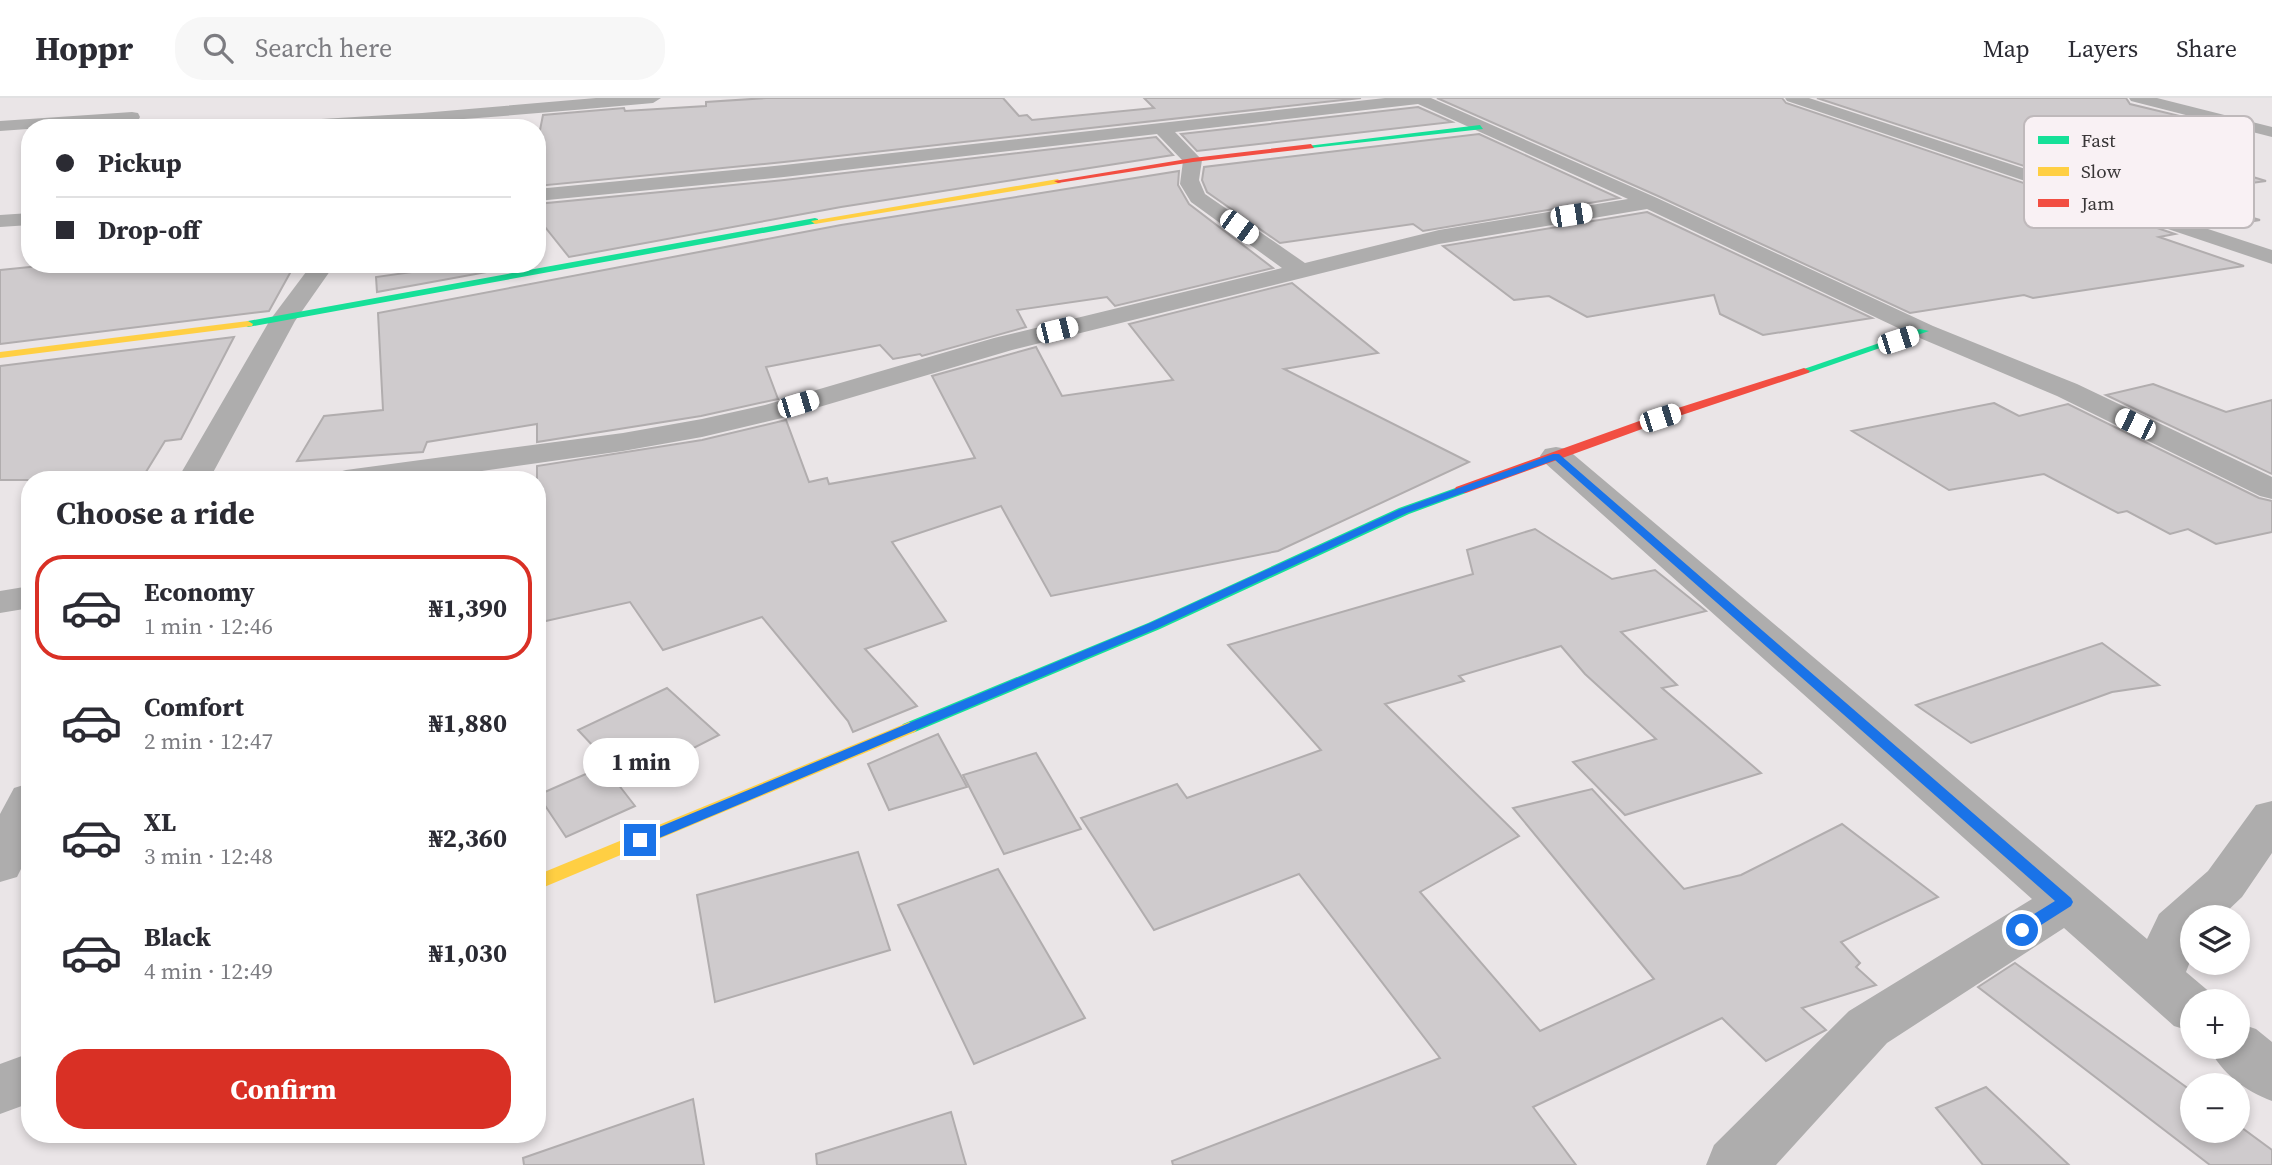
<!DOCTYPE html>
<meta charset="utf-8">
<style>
body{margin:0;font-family:"Source Serif 4",serif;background:#f7f7f7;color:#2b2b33;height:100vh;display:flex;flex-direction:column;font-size:26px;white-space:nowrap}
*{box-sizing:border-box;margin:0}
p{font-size:23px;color:#7c7c81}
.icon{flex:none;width:38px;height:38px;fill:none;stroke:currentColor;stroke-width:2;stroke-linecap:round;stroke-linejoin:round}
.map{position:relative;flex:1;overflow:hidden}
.sheet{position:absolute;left:21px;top:373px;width:525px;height:672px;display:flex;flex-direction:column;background:#fff;border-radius:28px;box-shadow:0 4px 10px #0003}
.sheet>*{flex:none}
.top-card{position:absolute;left:21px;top:21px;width:525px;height:154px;border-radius:28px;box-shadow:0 4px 10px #0003;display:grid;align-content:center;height:154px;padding:0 35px;background:#fff}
.controls{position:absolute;left:2180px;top:807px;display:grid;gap:14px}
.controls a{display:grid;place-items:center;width:70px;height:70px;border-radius:50%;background:#fff;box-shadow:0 4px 10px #0003;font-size:35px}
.end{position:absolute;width:32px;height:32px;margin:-16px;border:9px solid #1a73e8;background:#fff;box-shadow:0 0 0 4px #fff}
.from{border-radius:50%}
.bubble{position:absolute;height:49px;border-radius:24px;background:#fff;box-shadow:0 4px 10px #0003;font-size:23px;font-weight:700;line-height:49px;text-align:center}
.car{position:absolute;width:21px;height:42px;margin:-21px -10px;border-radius:9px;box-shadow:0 0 5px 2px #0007;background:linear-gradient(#fff 24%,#345 0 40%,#fff 0 76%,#345 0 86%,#fff 0)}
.top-card b{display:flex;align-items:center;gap:24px;height:66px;font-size:26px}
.top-card b+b{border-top:2px solid #e1e1e2}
.top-card i{width:18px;height:18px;background:#2b2b33}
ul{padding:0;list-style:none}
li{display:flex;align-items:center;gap:21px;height:105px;margin:0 14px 10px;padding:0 21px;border:4px solid transparent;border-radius:28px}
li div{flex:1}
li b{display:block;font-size:26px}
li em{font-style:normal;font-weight:700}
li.on{border-color:#d93025}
li>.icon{width:63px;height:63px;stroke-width:1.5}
h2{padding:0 35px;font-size:32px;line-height:84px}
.action{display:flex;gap:14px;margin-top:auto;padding:14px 35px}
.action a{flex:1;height:80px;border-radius:28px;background:#d93025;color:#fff;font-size:28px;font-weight:700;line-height:80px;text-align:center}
header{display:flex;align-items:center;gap:42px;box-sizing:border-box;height:98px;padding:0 35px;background:#fff;border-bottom:2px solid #e1e1e2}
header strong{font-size:33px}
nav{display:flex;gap:38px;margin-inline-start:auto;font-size:24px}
.search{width:490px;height:63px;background:#f7f7f7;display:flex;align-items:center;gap:18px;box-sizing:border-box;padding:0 24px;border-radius:28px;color:#7c7c81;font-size:26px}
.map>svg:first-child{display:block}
</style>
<header>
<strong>Hoppr</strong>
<div class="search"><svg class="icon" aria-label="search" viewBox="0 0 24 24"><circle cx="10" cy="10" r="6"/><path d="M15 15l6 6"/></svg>Search here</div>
<nav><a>Map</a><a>Layers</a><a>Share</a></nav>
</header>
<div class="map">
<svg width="2272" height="1067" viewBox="0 0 2272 1067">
<rect width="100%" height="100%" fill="#eae5e7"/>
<g fill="#cfcbcd" stroke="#b1adae" stroke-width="2">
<polygon points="766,0 1003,0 1019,18 1027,17 1032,22 1154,10 1144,0 1361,0 784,64 537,88 537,47 543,17 624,10 625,13 706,8 706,4"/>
<polygon points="1437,0 1782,0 1786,5 2175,136 2159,139 2244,168 2033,200 2024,197 1910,215 1658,98"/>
<polygon points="1817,0 2126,0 2130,6 2184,19 2185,28 2178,29 2231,43 2231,46 2191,51 2236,64 2214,67 2266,83 2185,94 2236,109 2223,111 2260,122 2213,130"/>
<polygon points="1418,9 1452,24 1197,53 1181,36"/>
<polygon points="1479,36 1619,100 1423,133 1413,126 1280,145 1207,94 1202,82 1204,69"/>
<polygon points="1156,39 1173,57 841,109 569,159 537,119 537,106 784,82"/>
<polygon points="1179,73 1178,87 1189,106 1273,170 1115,208 1107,199 1017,212 1026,229 922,258 920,256 893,261 880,247 766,269 778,301 701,318 537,344 537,326 427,344 423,354 297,363 324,318 383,312 378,215 841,127"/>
<polygon points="1647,114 1872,220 1763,237 1720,216 1714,197 1587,219 1549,198 1514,202 1443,148"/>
<polygon points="60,166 295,166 269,213 0,246 0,172"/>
<polygon points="469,166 530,166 377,194 376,179"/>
<polygon points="1292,185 1378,255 1284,271 1469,364 1278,453 1051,498 1001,408 892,444 946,523 865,551 917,608 853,634 848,623 762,519 663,552 630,504 537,525 537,368 702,342 786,322 809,384 827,380 829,386 975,360 932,278 1036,249 1062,298 1173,282 1129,226"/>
<polygon points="234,239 181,341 165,343 141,382 0,382 0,268"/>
<polygon points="2153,286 2226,314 2272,302 2272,376 2106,297"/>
<polygon points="1994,305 2019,318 2068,306 2259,400 2272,403 2272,434 2216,446 2188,431 2170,436 2127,413 2118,415 2044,376 1949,392 1852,333"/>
<polygon points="1535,431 1612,481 1655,472 1706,513 1621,534 1677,587 1662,590 1761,675 1625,717 1573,664 1656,641 1585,576 1561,548 1459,578 1464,583 1385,606 1519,738 1420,794 1540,933 1654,881 1513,710 1592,691 1684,791 1741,777 1842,726 1938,799 1841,844 1860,865 1856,869 1876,887 1802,910 1826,932 1766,963 1722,920 1533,1009 1576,1067 1173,1067 1172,1063 1440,960 1299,776 1154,832 1081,720 1177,686 1187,700 1321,652 1228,547 1473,476 1467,452"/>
<polygon points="2102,545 2159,587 2112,594 1971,645 1916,607"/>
<polygon points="667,590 719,637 627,684 578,632"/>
<polygon points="938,636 967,689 889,712 868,666"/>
<polygon points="1036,655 1081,731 1004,756 963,677"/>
<polygon points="604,668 635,708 566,739 538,697"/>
<polygon points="858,754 890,852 715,904 697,797"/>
<polygon points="998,771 1085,920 974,966 898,807"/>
<polygon points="2015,865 2193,994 2193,1032 2238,1032 2238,1027 2272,1052 2272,1067 2210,1067 1978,889"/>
<polygon points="1986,989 2069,1067 1983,1067 1936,1010"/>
<polygon points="693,1001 704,1067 524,1067 523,1060"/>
<polygon points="951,1014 966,1067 817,1067 816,1056"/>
</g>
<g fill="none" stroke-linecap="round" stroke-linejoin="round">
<g fill="#aeadad" fill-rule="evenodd">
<path d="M596 0H661L653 5C517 17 381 30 244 30L253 25 422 15Z"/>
<path d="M1385 0H1431L1657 100 1933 228 2077 286 2272 379V401L2260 398 2057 298 1915 238 1647 111 1439 146 1012 252 782 320 702 339 623 353 419 382H330L335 375 346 372 623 335 702 321 765 307 994 240 1282 170 1191 104 1180 86 1183 63 1157 36 784 79 537 103V91L784 67ZM1418 6 1628 101 1439 132 1305 165 1205 96 1199 82 1202 62 1175 34Z"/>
<polygon points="1785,0 1809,0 2272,152 2272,166 1787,3"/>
<polygon points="2129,0 2157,0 2272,29 2272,39 2131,3"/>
<polygon points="132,14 138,15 140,19 138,23 0,33 0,23"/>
<polygon points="30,115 30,127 0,129 0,117"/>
<polygon points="312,166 335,166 295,223 209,382 177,382 270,222"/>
<polygon points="1556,349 1567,351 2147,841 2159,816 2208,773 2256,707 2272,703 2272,755 2242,799 2221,819 2193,819 2193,856 2186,874 2212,896 2216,903 2193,903 2193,934 2174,928 2064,830 1887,945 1776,1067 1706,1067 1714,1047 1849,913 2032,801 1545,365 1540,358 1545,351"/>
<polygon points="30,488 30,510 0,515 0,493"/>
<polygon points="30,685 30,753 17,779 0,784 0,716 14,690"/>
<path d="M2238 925 2256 931 2272 944V1003C2245 993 2221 975 2208 948H2238Z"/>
<polygon points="30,955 30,1005 0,1016 0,966"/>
</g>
<g fill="#16e098" fill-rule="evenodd">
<polygon points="1480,27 1483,31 1311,50 1307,48"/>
<polygon points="815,120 818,121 818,125 248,229 243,226 248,223"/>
<polygon points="1920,231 1929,233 1808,275 1798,273"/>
<polygon points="1461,388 1466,389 1466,395 1409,416 1160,531 915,634 909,636 900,630 903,626 1148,525 1399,410"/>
</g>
<g fill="#ffcf43" fill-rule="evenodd">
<polygon points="1058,81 1061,85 815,126 811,123"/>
<polygon points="248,223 253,226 252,228 0,260 0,254"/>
<polygon points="909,624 918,630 915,634 537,792 537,777"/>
</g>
<g fill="#f24e42" fill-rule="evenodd">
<polygon points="1311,46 1314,50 1193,64 1058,85 1054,83 1193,60"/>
<polygon points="1804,270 1810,273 1808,275 1664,323 1466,395 1456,395 1454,392 1456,389 1656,317"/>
</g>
</g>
<polygon fill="#1a73e8" points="1553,356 1559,356 2071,800 2073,804 2071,808 2027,836 2016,836 2014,832 2016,827 2055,803 1555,362 1407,415 1158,530 645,746 640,747 633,742 635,739 1150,525 1400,411"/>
<rect x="2024" y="18" width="230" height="112" rx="10" fill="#f9f1f4" stroke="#bfb9bb" stroke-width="2"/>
<rect x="2038" y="38" width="31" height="8" fill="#16e098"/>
<rect x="2038" y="69" width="31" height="9" fill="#ffcf43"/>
<rect x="2038" y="101" width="31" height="8" fill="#f24e42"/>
<g font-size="19" fill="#393637">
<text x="2081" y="49">Fast</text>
<text x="2081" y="80">Slow</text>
<text x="2081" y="112">Jam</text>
</g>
</svg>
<div class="controls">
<a><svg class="icon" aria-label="layers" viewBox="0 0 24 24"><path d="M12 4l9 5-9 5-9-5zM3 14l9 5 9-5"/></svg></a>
<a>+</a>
<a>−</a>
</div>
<i class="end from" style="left:2022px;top:832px"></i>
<i class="end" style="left:640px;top:742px"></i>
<div class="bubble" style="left:583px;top:640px;width:116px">1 min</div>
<i class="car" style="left:1571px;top:117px;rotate:81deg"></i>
<i class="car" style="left:1239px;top:129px;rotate:126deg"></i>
<i class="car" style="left:1057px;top:232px;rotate:76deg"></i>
<i class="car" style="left:1898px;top:242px;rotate:72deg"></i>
<i class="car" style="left:798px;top:306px;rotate:73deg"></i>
<i class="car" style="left:1660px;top:320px;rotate:72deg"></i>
<i class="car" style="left:2135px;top:326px;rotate:296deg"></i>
<div class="top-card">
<b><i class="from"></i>Pickup</b>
<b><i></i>Drop-off</b>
</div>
<section class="sheet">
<h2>Choose a ride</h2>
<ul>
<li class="on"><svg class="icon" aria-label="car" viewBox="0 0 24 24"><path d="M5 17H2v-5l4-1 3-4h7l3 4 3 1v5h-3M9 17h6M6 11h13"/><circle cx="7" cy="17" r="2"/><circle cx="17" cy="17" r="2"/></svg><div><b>Economy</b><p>1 min · 12:46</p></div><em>₦1,390</em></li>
<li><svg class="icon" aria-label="car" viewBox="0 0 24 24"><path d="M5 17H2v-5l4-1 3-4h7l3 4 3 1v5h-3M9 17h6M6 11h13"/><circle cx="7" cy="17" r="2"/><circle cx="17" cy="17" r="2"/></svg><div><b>Comfort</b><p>2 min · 12:47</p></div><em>₦1,880</em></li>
<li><svg class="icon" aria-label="car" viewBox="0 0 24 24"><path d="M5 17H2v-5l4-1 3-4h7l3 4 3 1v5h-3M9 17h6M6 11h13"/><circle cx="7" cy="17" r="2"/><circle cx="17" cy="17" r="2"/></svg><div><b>XL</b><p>3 min · 12:48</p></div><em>₦2,360</em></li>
<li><svg class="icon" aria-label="car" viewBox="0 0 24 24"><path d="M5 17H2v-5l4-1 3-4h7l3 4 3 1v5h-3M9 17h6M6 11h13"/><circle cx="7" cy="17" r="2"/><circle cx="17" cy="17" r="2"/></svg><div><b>Black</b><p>4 min · 12:49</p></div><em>₦1,030</em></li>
</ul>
<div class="action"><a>Confirm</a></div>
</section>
</div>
